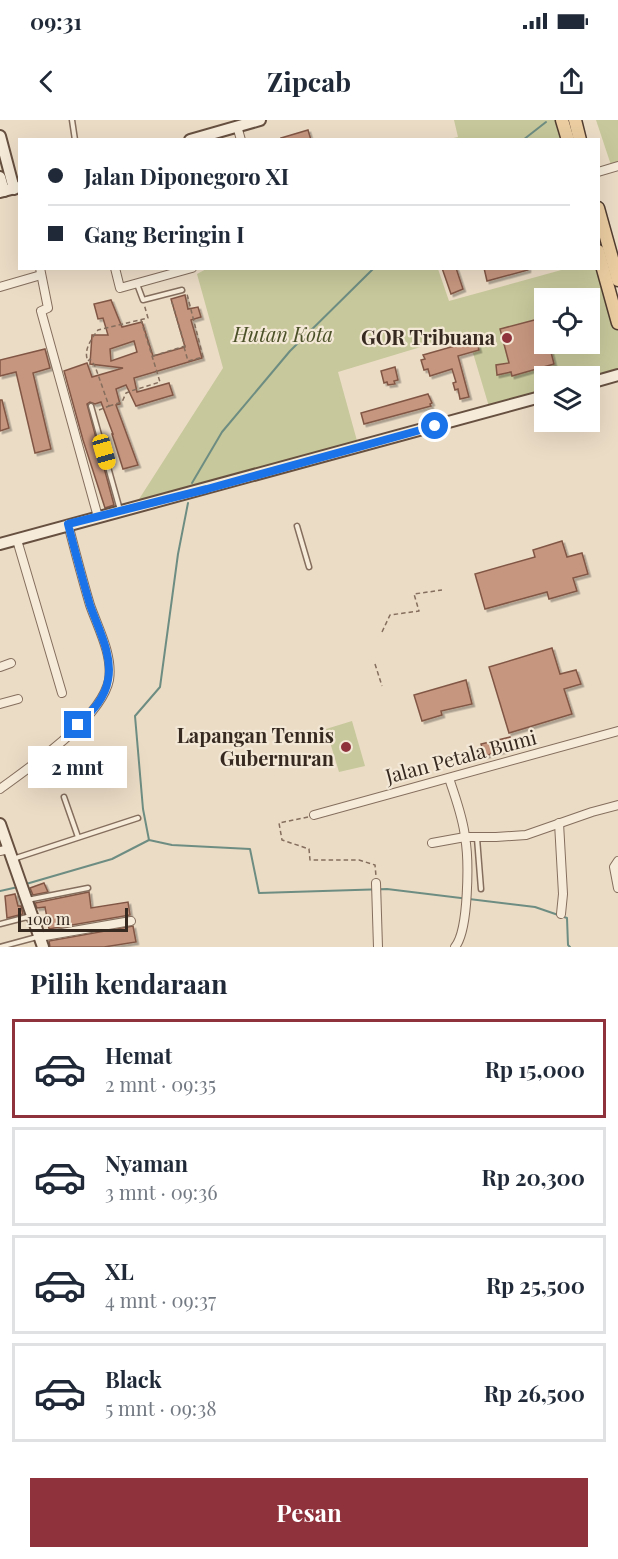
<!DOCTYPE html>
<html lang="id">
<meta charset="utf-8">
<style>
body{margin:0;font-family:"Playfair Display",serif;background:#f2f2f3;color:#1f2937;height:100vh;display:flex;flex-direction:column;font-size:22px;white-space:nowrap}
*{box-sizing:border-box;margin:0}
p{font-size:20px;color:#747a83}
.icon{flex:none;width:33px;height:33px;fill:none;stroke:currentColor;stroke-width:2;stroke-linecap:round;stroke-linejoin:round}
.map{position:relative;height:827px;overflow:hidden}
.drawer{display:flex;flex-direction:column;background:#fff;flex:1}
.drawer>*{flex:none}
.banner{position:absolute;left:18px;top:18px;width:582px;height:132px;border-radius:0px;box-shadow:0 6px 24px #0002;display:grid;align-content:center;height:132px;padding:0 30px;background:#fff}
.fabs{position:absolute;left:534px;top:168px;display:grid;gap:12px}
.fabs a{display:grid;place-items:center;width:66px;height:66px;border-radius:0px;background:#fff;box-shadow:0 6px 24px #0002;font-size:30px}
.scale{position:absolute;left:18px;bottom:15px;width:110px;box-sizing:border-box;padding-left:6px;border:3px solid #362920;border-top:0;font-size:16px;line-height:21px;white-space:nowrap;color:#362920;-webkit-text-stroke:4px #f3e7d5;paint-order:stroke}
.end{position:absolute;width:27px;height:27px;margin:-14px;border:8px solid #1a73e8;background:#fff;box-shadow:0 0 0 3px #fff}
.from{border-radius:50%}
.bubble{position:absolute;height:42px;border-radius:0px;background:#fff;box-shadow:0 6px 24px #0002;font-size:20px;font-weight:700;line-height:42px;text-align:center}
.car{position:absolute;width:18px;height:36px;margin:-18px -9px;border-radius:8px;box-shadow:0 0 4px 2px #0007;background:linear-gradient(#f5c518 24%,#345 0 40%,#f5c518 0 76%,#345 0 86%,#f5c518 0)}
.banner b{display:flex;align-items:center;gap:21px;height:57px;font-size:22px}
.banner b+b{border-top:2px solid #e0e1e3}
.banner i{width:15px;height:15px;background:#1f2937}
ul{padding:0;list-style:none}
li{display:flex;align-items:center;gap:18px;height:99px;margin:0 12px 9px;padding:0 18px;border:3px solid #e0e1e3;border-radius:0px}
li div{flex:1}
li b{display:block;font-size:22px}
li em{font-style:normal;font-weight:700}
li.selected{border-color:#8f323b}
li>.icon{width:54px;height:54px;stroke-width:1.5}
h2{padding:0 30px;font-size:27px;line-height:72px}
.primary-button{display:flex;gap:12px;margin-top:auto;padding:12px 30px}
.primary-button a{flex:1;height:69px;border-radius:0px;background:#8f323b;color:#fff;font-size:24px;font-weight:700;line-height:69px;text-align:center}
.status{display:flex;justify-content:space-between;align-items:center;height:42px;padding:0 30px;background:#fff;direction:ltr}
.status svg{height:16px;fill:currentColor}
header{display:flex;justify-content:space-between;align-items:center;height:78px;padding:0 30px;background:#fff;font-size:27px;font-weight:700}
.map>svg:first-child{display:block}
</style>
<div class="status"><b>09:31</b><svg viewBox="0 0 49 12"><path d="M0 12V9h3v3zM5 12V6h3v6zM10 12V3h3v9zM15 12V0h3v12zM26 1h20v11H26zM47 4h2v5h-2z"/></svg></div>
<header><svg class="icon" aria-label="back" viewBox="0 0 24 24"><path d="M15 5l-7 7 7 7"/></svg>Zipcab<svg class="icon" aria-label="share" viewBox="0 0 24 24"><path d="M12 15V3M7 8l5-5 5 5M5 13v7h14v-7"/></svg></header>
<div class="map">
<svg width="618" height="827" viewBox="0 0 618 827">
<defs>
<filter id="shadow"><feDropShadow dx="2.5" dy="2.5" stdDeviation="0" flood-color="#0004"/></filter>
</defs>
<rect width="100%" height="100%" fill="#ebdcc6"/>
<g fill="#c7c89b" fill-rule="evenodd">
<polygon points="454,0 555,0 561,19 449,19 458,17"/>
<polygon points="596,0 618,0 618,43 611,45"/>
<path d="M208 148 438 149 449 181 565 149 598 148 618 204V255L590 263V256H544V275L490 290 467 213 338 252 359 328 134 387 223 248 197 154ZM544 178H590V224H544Z"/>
<polygon points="352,601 365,646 339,652 326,609"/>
</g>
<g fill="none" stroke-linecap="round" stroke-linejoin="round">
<g stroke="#6e8d82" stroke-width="2">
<polyline points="523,20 546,2"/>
<polyline points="192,363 222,312 290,231 374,148"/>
<polyline points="149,720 143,689 135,596 160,567 178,434 188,383"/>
<polyline points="26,764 112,739 149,720 172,725 250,729 259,773 387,769 535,787 567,798 568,825 570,827"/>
<polyline points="0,771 18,767"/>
</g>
</g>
<g fill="#c6967f" stroke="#825745" stroke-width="1.5" fill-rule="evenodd" filter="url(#shadow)">
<polygon points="308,10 311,20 282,20 281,18"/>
<polygon points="442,148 456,148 463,169 451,174"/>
<polygon points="484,148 528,148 528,150 487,161"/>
<path d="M185 175 188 189 198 187 201 197 191 200 202 238 134 258 137 272 169 263 173 275 136 286 126 265 116 269 120 284 116 285 138 345 123 349 112 314H113L101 282 95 284 90 282 87 284 114 385 105 388 83 320 64 251 87 243 92 257 123 248 90 244 92 215H108L103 198 98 199 94 184 111 180 122 207 142 202 153 236 185 227 171 179ZM134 221 137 232 111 241 110 229Z"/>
<polygon points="542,198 544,224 549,224 554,244 512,256 511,252 497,255 496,245 509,243 500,209"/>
<polygon points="475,215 479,230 458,236 469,277 460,279 458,269 455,270 453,263 456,262 452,249 430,256 428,249 424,250 421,240 425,239 423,235 465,223 464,218"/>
<polygon points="45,229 50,248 33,253 51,329 35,333 16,252 0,256 0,240"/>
<polygon points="395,247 398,260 394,261 395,264 388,265 387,262 384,263 381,251"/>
<polygon points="428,274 432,283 430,284 431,286 364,304 361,293"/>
<polygon points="0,280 2,280 9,308 0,311"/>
<polygon points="562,421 567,437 582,433 588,454 573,458 577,471 549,479 547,472 485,489 475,454 535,437 533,430"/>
<polygon points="552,528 560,554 576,550 581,564 564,569 572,594 509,613 489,547"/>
<polygon points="466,560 472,584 441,591 442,595 422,601 414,575"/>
<polygon points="510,617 513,628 484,636 481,624"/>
<polygon points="44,763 48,772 33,775 30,768"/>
<polygon points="89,772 91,788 128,782 130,795 49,809 45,787 37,788 35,783"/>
<polygon points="15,774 18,786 21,786 23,794 7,798 5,776"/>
<polygon points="133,806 136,822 104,827 50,827 49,821"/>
</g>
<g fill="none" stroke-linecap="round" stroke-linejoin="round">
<defs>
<g id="lane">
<polyline points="72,0 75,20"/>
<polyline points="137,164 143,180 182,170"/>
<polyline points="91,286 120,390"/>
<polyline points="297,406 309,447"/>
<polyline points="64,677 78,717"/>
<polyline points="477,718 481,769"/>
<polyline points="13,739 138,698"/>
<polyline points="27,780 88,768"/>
<polyline points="0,804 31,796"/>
<polyline points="0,827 37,817"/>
</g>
<g id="street">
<polyline points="237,6 241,20"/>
<polyline points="598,52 618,46"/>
<polyline points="40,148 48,188 41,191 98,397"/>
<polyline points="115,148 120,168 192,148"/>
<polyline points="0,167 41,155"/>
<polyline points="17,420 62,573"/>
<polyline points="0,547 11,543"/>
<polyline points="0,584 18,579"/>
<path d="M449 658C455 677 463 697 465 717 469 739 469 810 455 827"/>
<path d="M0 669C31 646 101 599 109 560 113 535 98 508 90 485 82 458 75 431 68 404"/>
<polyline points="314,695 618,611"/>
<polyline points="559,703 563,774 561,794"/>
<polyline points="432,723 465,717 496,717 526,715 592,692 618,685"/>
<polyline points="0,731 9,729"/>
<polyline points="618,741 614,747 618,768"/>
<polyline points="376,763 378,827"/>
<polyline points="39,817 131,801"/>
</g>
<g id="secondary">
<polyline points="0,16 14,69"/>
<polyline points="190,20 260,0"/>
<polyline points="0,57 4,71"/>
<polyline points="0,72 19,67"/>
<polyline points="590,263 618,255"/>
<polyline points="0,424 544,276"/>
<polyline points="0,704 43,827"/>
</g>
<g id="primary">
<polyline points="562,0 568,20"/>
<polyline points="575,0 580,20"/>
<polyline points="598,88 618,160"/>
<polyline points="598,131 618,203"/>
</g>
</defs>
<use href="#lane" stroke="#856e5d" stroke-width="7"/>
<use href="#street" stroke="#856e5d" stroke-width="10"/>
<use href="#secondary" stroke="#675040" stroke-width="14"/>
<use href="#primary" stroke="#533e31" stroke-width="15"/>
<g stroke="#856e5d" stroke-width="1.5" stroke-dasharray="4.5 3" stroke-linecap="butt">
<polyline points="184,227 188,241 203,237 187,174"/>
<polyline points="153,236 185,226 171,179"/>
<polyline points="109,286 122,282 126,273 131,271 160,262 141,200"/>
<path d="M99 290 109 286 95 246 90 239 88 241C83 231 91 219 98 210L148 198 144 184"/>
<polyline points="382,512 390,495 419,491 414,474 442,470"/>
<polyline points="375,544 382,566"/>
<polyline points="308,697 279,703 282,720 309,729 310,740 359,740 375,745 376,756"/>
</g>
<use href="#lane" stroke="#f6ebd9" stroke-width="4"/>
<use href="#street" stroke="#f6ebd9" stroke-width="8"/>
<use href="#secondary" stroke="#f6ebd9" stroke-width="10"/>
<use href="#primary" stroke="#ebcda1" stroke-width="12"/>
</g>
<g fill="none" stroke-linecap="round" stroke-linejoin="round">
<path stroke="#1a73e8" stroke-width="8" d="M78 605C91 592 105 579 108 560 113 535 98 508 90 485 82 458 75 431 68 404L207 369 435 306"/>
</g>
<g fill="#8f323b" stroke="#f3e7d5" stroke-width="2">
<circle cx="507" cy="218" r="6"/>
<circle cx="346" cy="627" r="6"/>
</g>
<g text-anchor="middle" stroke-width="4.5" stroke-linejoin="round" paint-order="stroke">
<g font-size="20" font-style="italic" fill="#4b5128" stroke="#f3e7d5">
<text x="283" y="222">Hutan Kota</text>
</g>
<g font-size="20" font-weight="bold" fill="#362920" stroke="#f3e7d5" text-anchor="end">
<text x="495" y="225">GOR Tribuana</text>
<text x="334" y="623">Lapangan Tennis<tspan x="334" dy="23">Gubernuran</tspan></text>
</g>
<g font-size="20" fill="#362920" stroke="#f3e7d5">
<text transform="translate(461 637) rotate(-15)" y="7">Jalan Petala Bumi</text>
</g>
</g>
</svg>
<div class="fabs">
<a><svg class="icon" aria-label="locate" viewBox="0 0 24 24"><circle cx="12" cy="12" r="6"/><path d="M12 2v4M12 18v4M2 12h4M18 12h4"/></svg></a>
<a><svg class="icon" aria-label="layers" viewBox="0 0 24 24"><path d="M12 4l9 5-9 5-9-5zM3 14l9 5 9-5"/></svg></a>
</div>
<div class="scale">100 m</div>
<i class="end from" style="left:435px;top:306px"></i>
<i class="end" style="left:78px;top:605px"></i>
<div class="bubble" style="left:28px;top:626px;width:99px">2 mnt</div>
<i class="car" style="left:104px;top:332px;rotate:164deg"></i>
<div class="banner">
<b><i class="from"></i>Jalan Diponegoro XI</b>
<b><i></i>Gang Beringin I</b>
</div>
</div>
<section class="drawer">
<h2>Pilih kendaraan</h2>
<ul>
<li class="selected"><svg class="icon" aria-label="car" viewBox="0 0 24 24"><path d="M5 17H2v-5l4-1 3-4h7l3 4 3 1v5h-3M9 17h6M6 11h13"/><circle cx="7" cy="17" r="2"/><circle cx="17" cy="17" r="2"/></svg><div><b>Hemat</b><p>2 mnt · 09:35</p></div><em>Rp 15,000</em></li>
<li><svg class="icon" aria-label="car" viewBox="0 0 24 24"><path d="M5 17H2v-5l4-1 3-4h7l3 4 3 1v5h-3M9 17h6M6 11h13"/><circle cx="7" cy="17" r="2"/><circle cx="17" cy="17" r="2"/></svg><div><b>Nyaman</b><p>3 mnt · 09:36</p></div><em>Rp 20,300</em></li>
<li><svg class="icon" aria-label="car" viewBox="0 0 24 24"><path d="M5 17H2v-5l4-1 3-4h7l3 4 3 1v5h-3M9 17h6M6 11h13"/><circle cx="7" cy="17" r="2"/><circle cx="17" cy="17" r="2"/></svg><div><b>XL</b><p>4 mnt · 09:37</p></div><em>Rp 25,500</em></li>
<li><svg class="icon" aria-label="car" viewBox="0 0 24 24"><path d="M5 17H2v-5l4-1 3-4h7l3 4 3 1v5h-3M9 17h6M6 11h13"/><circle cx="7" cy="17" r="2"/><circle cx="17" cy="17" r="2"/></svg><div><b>Black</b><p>5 mnt · 09:38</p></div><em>Rp 26,500</em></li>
</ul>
<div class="primary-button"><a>Pesan</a></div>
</section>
